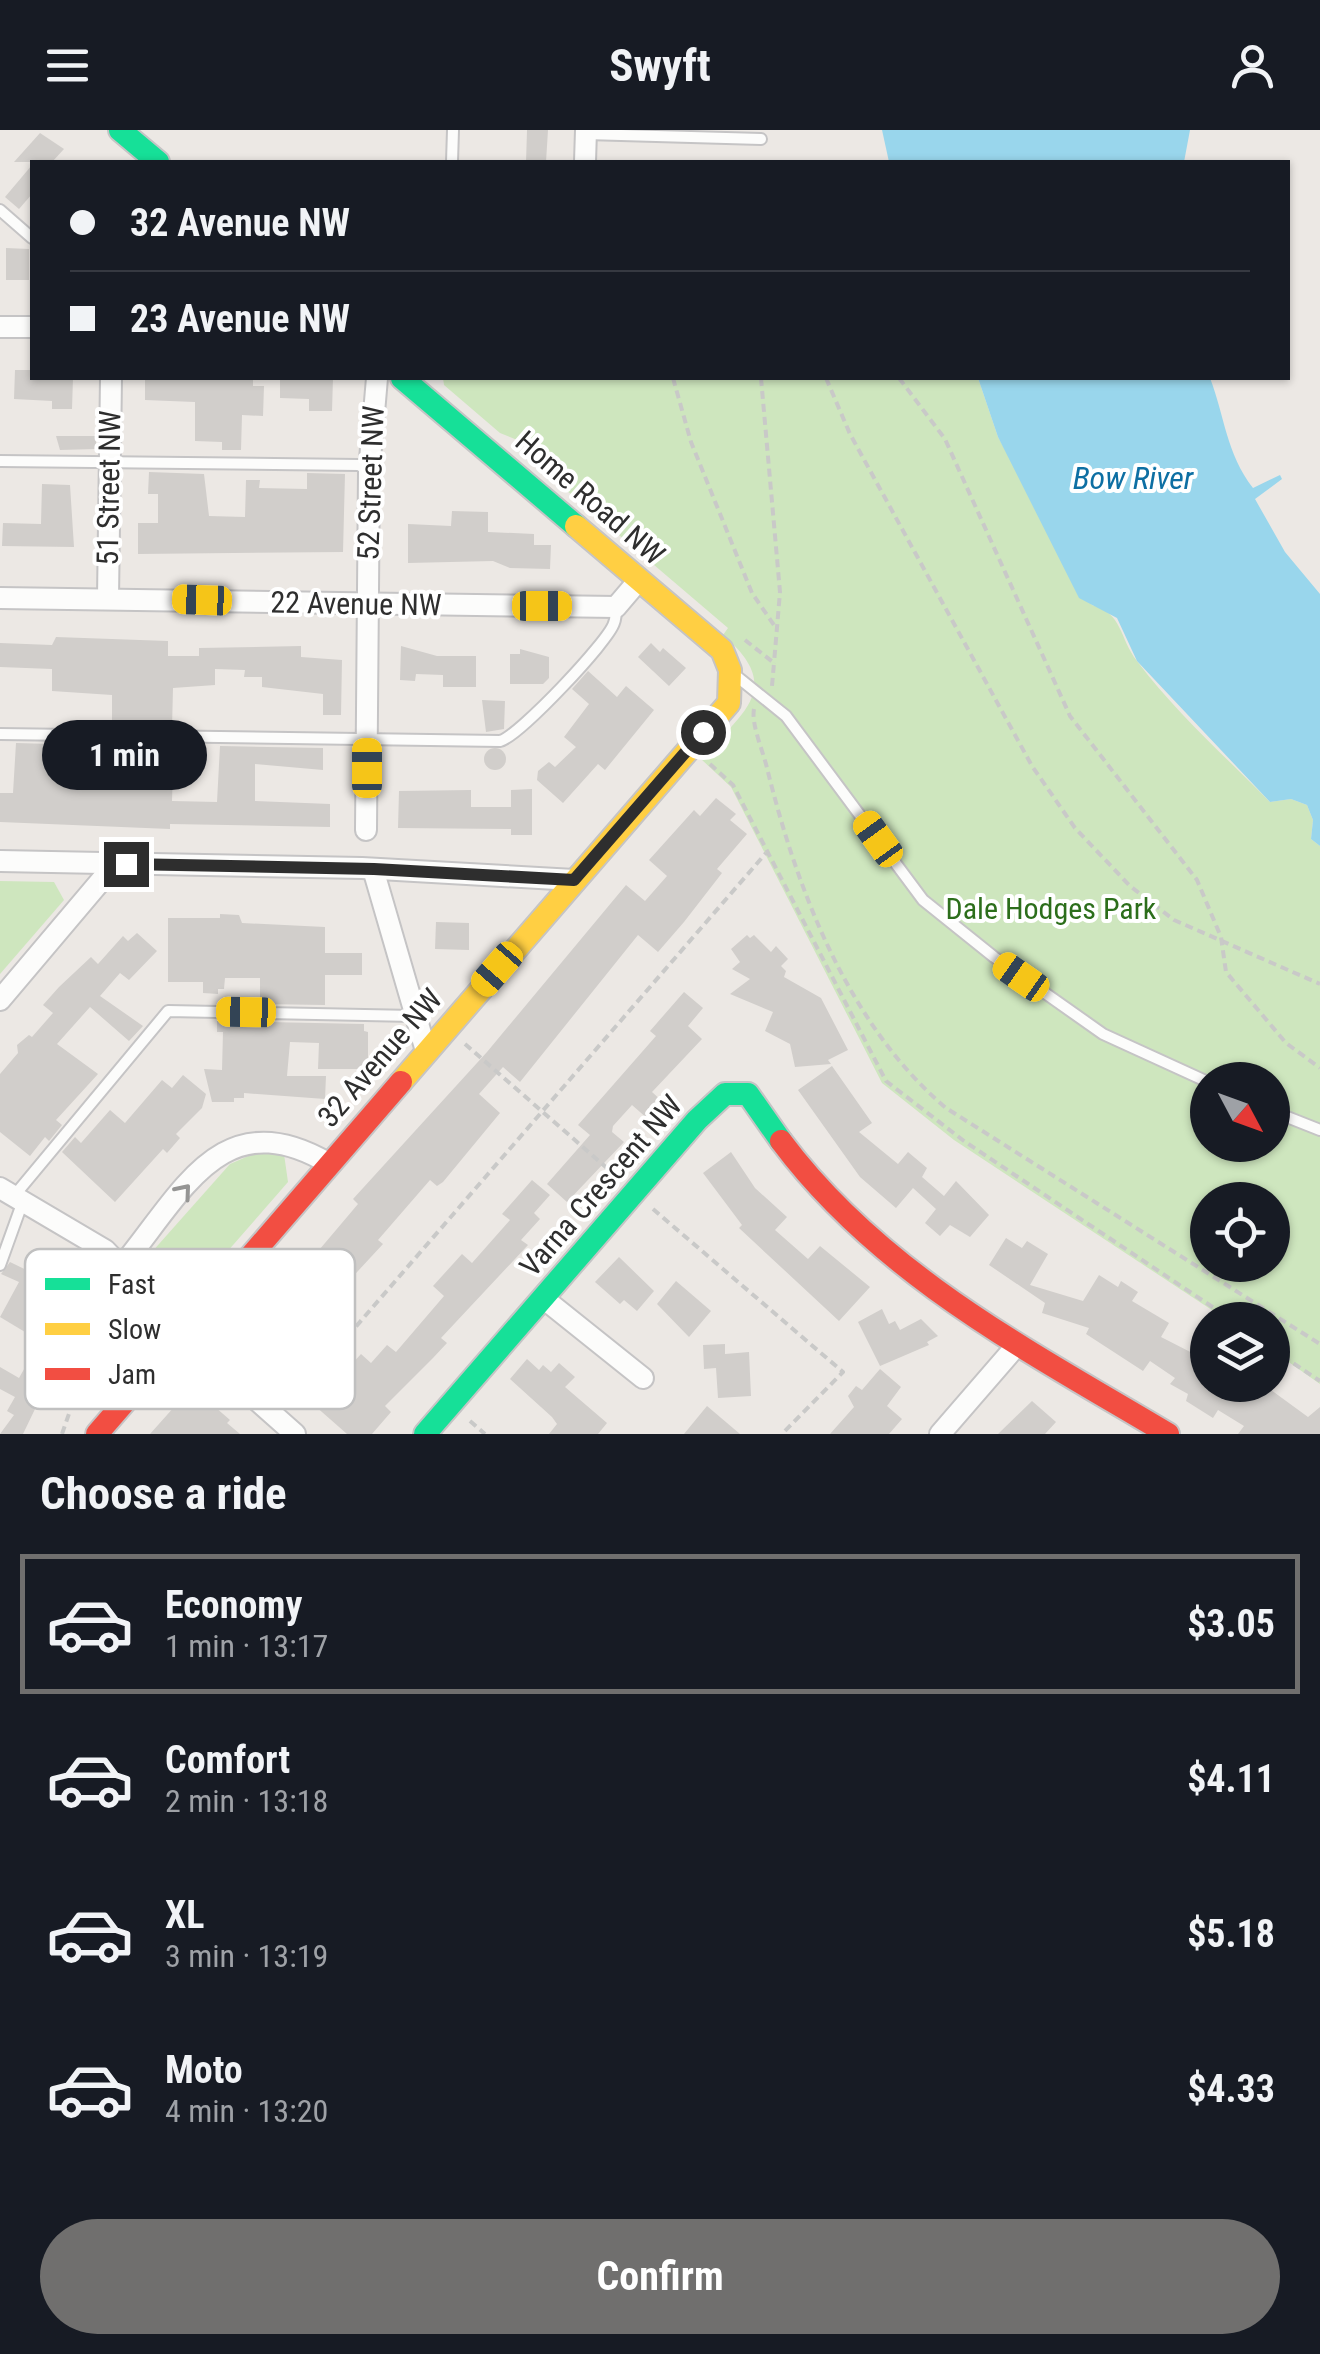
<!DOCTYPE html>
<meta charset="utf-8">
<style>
body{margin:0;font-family:"Roboto Condensed",sans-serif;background:#242831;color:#f1f3f6;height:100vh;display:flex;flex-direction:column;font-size:38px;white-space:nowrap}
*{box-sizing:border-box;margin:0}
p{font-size:32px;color:#9ea1a6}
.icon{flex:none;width:55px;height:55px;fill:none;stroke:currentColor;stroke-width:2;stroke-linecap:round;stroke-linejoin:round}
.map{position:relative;height:1304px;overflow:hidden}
.details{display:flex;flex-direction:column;background:#171b24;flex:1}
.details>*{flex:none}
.hud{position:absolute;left:30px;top:30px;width:1260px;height:220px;border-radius:0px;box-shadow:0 2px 8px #0004;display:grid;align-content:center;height:220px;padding:0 40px;background:#171b24}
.needle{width:65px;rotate:131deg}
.fabs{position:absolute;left:1190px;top:932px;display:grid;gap:20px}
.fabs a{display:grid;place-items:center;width:100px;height:100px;border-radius:50%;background:#171b24;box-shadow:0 2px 8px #0004;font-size:50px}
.end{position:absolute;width:45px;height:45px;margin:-22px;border:12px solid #2e2e2e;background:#fff;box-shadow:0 0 0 5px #fff}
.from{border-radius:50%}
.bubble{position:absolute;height:70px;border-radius:35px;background:#171b24;box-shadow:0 2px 8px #0004;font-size:32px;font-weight:700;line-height:70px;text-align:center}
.car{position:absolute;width:30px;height:60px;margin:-30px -15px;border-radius:12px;box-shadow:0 0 8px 2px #0007;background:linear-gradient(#f5c518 24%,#345 0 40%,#f5c518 0 76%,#345 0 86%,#f5c518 0)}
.hud b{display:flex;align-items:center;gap:35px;height:95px;font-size:38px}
.hud b+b{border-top:2px solid #363941}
.hud i{width:25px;height:25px;background:#f1f3f6}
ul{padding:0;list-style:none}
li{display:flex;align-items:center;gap:30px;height:140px;margin:0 20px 15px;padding:0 20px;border:5px solid transparent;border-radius:0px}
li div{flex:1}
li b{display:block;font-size:38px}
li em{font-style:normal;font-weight:700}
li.selected{border-color:#706f6e}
li>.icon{width:90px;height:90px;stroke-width:1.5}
h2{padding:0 40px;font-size:45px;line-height:120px}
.cta{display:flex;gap:20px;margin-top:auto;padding:20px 40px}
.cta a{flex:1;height:115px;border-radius:60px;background:#706f6e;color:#fff;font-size:40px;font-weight:700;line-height:115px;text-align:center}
header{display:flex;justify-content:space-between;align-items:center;height:130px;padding:0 40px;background:#171b24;font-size:45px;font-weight:700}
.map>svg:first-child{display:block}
</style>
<header><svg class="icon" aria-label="menu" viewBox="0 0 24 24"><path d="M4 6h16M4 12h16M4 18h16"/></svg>Swyft<svg class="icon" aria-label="person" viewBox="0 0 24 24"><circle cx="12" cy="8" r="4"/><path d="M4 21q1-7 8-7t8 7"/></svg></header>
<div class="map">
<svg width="1320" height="1304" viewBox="0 0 1320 1304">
<rect width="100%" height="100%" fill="#ece8e4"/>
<g fill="#cee6be" fill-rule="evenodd">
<path d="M443 248H978L998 307 1092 475C1123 483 1119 508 1137 531 1175 582 1225 626 1270 672L1291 669 1307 675 1313 690 1311 709 1320 716V1254L1273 1221 1272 1190H1227L954 1010 882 953 731 657 701 629C743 582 785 558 723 505L728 498 552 348 527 314 500 303 444 255ZM1208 950H1272V1015H1208ZM1208 1070H1272V1135H1208Z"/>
<polygon points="0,751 54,752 64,770 0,844"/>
<polygon points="265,1019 284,1024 288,1052 199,1154 176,1158 166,1151 151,1123 230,1034"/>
</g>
<g fill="#99d6ec">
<polygon points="882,0 1190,0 1184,32 889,32"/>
<path d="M978 248H1210C1225 287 1226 323 1253 358L1280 345 1282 349 1255 369 1285 422 1320 464V716L1311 709 1313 690 1307 675 1291 669 1270 672 1137 531 1117 488 1079 468 998 307Z"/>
</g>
<g fill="#d1cecb">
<polygon points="527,0 548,0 546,32 526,32"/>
<polygon points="40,3 64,19 52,32 14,32"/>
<polygon points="32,35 32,64 19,79 5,67"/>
<polygon points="6,118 29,119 29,150 6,150"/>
<polygon points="15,240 32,240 32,248 73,248 72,279 52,279 52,271 14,269"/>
<polygon points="145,248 253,248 253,256 264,256 263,286 242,285 241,320 222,320 222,312 195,311 195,272 145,270"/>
<polygon points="280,248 333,248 332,281 309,281 309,269 280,268"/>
<polygon points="56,306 96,306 96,319 60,320"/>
<polygon points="149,342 204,344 209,386 245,387 246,350 260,350 259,358 307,359 307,343 345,344 343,422 138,424 138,393 158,393 158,364 148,364"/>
<polygon points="42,354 70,355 74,417 2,416 3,393 41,394"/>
<polygon points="452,381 488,382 488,402 534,404 534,415 551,415 550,439 510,438 493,431 408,433 408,394 451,396"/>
<polygon points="56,507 168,511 168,526 199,526 199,518 301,516 301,527 342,530 341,585 323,585 323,564 262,557 262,547 244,547 245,540 215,539 215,555 173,558 172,598 112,597 112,565 52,561 52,539 0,537 0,513 52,515"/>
<polygon points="651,513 660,522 663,518 686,538 669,556 638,527"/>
<polygon points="401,516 437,526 476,526 476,557 443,557 443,545 416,544 415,551 400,550"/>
<polygon points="520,519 549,527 549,548 543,554 510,554 510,524 520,524"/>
<polygon points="588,541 617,567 626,556 654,580 605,640 598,634 563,673 537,650 538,641 549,632 555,637 576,617 564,607 589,574 572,559"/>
<polygon points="482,570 505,571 504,599 486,602"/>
<polygon points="16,613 192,618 192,639 173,639 172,671 217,672 220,616 323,618 323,640 255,634 255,671 330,674 330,697 170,694 170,699 0,692 0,663 13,663"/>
<circle cx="495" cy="629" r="11"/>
<polygon points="532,659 532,705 511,705 511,699 398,698 399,661 471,660 471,677 511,677 511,660"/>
<polygon points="716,668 736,684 730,690 747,704 717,739 722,743 684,792 658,822 638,805 520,952 503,937 479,964 500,983 443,1052 437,1056 430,1050 378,1110 383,1114 321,1181 301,1163 283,1185 294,1194 278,1213 303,1234 288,1250 264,1229 262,1232 236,1204 308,1120 314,1126 358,1074 353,1069 487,922 626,755 645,771 667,746 649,730 694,680 700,686"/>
<polygon points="220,784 239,785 242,793 325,797 325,823 362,823 362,845 325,845 325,875 260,874 260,848 225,848 224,859 218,859 218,864 203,863 203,852 168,852 168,788 220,788"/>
<polygon points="436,792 469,793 469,820 435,819"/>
<polygon points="137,803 157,821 129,850 120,843 100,866 143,896 129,911 90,877 57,914 98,944 56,990 62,995 49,1011 45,1007 30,1026 0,1002 0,944 18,923 17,915 29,905 32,907 53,883 43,875 59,857 91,827 98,834 123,806 128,811"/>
<polygon points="747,805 750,808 754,805 771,822 776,816 788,829 781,836 786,841 784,847 821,868 848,920 828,930 831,934 795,937 790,914 765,901 773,882 730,864 750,849 732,839 740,832 731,819"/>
<polygon points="684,862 703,878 688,896 702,909 652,962 663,972 648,989 632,975 613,996 612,1002 624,1012 567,1072 547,1054 590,1005 578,995 656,906 650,901"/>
<polygon points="217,891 364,894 364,901 368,902 368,939 318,939 319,913 290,912 287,946 326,946 325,969 244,963 244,968 234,968 234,972 212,972 204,939 222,940 223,902 217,902"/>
<polygon points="832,936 872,993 859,1002 898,1034 908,1022 927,1038 922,1047 944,1066 956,1051 989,1085 970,1107 950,1095 940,1106 925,1093 936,1079 913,1058 896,1078 860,1047 798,960"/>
<polygon points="183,945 206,964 202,978 176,1004 180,1008 167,1023 163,1019 115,1072 62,1022 75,1007 81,1013 110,980 125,993 162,950 172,958"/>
<polygon points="731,1022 755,1058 787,1087 775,1100 808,1129 820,1116 870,1157 839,1191 739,1098 742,1095 703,1043"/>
<polygon points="532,1050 550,1065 534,1083 540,1089 521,1110 528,1115 441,1208 447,1213 433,1228 385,1276 391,1282 372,1304 347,1304 314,1275 361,1224 371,1233 387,1215 396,1222 444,1166 433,1156 462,1124 472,1133 510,1090 502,1084"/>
<polygon points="1006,1108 1022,1118 1027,1111 1048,1124 1030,1155 1083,1171 1099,1145 1118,1157 1121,1151 1138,1162 1132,1171 1169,1193 1161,1207 1208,1231 1208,1255 1264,1255 1308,1287 1320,1277 1320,1304 1238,1304 1244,1296 1218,1280 1213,1288 1186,1271 1188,1264 1170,1254 1175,1248 1150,1231 1143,1241 1086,1204 1089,1198 1042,1183 1045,1173 989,1135"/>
<polygon points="619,1127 654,1161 637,1181 624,1170 620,1174 595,1152"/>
<polygon points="10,1132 47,1150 56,1134 85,1152 66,1185 71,1189 54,1224 60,1227 23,1304 0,1304 14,1285 7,1281 15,1267 0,1259 0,1237 19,1248 40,1211 0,1187 19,1152 1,1144"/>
<polygon points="676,1151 711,1181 689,1207 657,1174"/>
<polygon points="882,1179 889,1194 895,1191 900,1200 921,1189 938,1206 927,1212 929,1215 880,1236 858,1192"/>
<polygon points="725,1214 725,1224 749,1222 751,1266 718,1268 716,1238 704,1239 703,1215"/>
<polygon points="527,1229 539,1240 543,1235 551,1242 559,1233 575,1247 565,1257 607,1293 598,1304 549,1304 557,1294 552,1287 510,1249"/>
<polygon points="880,1239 901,1257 887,1276 902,1289 889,1304 830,1304 854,1277 848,1266 856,1256 862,1260"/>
<polygon points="192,1257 230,1290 227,1293 240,1304 150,1304"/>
<polygon points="1032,1271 1056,1292 1045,1304 998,1304"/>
<polygon points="707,1276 740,1304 684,1304"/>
</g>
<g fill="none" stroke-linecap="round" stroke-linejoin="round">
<defs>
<g id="lane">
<polyline points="586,4 761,9"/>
<polyline points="452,32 453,0"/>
<polyline points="0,80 32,108"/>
<polyline points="0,331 359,335 368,341"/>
<polyline points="735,545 786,586 923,770 994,827 1103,904 1208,952"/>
<path d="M0 604 500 611C518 607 609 511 614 493 616 488 616 482 616 477"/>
<polyline points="1272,981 1320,1000"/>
<polyline points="14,1066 168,881 414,886"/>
<polyline points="0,1135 23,1071"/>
</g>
<g id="street">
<polyline points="585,32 586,0"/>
<polyline points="0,197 32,197"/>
<polyline points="0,468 616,477 639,450"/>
<polyline points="108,468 111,248"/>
<polyline points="366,700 369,341 377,248"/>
<polyline points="0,731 362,738 574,750"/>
<polyline points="373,739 426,921"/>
<polyline points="0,870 115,734"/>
<polyline points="0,1058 105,1120 208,1227 295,1304"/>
<path d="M122 1136C183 1062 222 971 328 1033"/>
<polyline points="543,1168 643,1248"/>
<polyline points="940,1304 1017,1215"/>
</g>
<g id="fast">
<polyline points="120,0 158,32"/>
<polyline points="402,248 576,396"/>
<polyline points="425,1304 697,990 725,964 748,964 781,1011"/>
</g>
<polyline id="slow" points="401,952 729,573 730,540 722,520 576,396"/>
<g id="jam">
<path d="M781 1011C880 1144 1029 1221 1168 1304"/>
<polyline points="97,1304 401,952"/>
</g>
</defs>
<use href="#lane" stroke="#c5c4c5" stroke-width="14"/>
<use href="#street" stroke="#c5c4c5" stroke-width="24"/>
<use href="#fast" stroke="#c5c4c5" stroke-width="26"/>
<use href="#slow" stroke="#c5c4c5" stroke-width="26"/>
<use href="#jam" stroke="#c5c4c5" stroke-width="26"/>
<g stroke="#c9c9c8" stroke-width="4" stroke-dasharray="8 5" stroke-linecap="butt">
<polyline points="673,248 691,312 752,463 776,498"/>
<polyline points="761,248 780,462 774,533"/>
<polyline points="826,248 850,304 1032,636 1075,698 1130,756 1174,790 1320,854"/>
<polyline points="899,248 945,309 1070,586 1197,750 1221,807 1226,842 1286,913 1320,938"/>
<polyline points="524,318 539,332"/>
<polyline points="745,510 774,533 772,556"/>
<path d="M754 579C751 594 763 621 767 638 797 760 848 895 946 978L1320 1214"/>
<polyline points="710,634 733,655 886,951 964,1011 1232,1190"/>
<polyline points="465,914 616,1046"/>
<polyline points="653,1079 843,1242 782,1304"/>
<polyline points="1272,1219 1320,1251"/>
<polyline points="288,1275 766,723"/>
<polyline points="470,1291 485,1304"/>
<polyline points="62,1304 114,1154"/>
</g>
<use href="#lane" stroke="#fcfcfb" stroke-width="10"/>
<use href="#street" stroke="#fcfcfb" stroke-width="20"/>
<use href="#fast" stroke="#16e098" stroke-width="22"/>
<use href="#slow" stroke="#ffcf43" stroke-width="22"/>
<use href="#jam" stroke="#f24e42" stroke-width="22"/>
</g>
<defs><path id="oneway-chevron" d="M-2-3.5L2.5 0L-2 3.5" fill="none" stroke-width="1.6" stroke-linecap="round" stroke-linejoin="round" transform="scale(2.5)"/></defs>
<use stroke="#959594" href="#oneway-chevron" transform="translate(184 1061) rotate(-50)"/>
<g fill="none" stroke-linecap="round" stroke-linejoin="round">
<polyline stroke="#2e2e2e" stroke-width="12" points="126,734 374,739 574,750 703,602"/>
</g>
<g text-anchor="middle" stroke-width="8" stroke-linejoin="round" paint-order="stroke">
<g font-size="30" fill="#2e2e2e" stroke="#fff">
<text transform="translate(371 353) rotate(-88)" y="10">52 Street NW</text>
<text transform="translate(109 358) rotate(-89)" y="10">51 Street NW</text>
<text transform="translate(590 368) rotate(41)" y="10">Home Road NW</text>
<text transform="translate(356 474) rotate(1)" y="10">22 Avenue NW</text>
<text transform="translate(380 928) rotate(-49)" y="10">32 Avenue NW</text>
<text transform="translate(601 1056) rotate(-49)" y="10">Varna Crescent NW</text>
</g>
<g font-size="30" fill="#2c6e1b" stroke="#fff">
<text x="1051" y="789">Dale Hodges Park</text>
</g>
<g font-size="32" font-style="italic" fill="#0d6fa3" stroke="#fff">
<text x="1133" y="359">Bow River</text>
</g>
</g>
<rect x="25" y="1119" width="330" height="160" rx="15" fill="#fff" stroke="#c0c0c0" stroke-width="2.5"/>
<rect x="45" y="1148" width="45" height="12" fill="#16e098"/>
<rect x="45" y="1193" width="45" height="12" fill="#ffcf43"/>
<rect x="45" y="1238" width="45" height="12" fill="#f24e42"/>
<g font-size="28" fill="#2e2e2e">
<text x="108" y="1164">Fast</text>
<text x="108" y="1209">Slow</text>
<text x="108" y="1254">Jam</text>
</g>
</svg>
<div class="fabs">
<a><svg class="needle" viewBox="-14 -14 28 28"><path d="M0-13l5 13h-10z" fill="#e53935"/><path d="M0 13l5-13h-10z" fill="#9ea1a6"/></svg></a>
<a><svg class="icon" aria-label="locate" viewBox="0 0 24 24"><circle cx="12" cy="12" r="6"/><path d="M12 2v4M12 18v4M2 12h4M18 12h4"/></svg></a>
<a><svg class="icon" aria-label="layers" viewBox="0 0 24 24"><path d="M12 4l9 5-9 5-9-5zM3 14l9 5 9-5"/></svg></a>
</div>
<i class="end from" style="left:703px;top:602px"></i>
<i class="end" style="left:126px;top:734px"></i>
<div class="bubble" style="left:42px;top:590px;width:165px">1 min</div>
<i class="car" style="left:202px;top:470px;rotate:272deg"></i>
<i class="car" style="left:542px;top:476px;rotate:90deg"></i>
<i class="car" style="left:367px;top:638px;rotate:0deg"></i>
<i class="car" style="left:878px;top:709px;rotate:324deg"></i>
<i class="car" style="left:497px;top:839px;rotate:221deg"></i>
<i class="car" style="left:1021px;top:847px;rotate:305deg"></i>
<i class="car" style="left:246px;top:882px;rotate:271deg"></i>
<div class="hud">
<b><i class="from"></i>32 Avenue NW</b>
<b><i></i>23 Avenue NW</b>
</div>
</div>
<section class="details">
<h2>Choose a ride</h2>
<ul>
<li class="selected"><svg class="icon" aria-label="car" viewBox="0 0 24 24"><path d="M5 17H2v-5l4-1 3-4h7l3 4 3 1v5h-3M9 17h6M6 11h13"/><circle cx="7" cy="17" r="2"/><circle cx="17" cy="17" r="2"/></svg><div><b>Economy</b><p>1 min · 13:17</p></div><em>$3.05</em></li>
<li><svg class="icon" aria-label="car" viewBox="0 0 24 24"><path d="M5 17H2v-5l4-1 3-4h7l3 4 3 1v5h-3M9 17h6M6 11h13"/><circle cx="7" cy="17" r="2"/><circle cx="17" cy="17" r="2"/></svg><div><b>Comfort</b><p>2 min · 13:18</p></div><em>$4.11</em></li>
<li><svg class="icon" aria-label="car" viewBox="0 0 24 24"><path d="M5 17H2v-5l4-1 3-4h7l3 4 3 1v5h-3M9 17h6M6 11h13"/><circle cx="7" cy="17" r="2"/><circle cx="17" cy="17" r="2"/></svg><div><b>XL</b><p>3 min · 13:19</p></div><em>$5.18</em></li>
<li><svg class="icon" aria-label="car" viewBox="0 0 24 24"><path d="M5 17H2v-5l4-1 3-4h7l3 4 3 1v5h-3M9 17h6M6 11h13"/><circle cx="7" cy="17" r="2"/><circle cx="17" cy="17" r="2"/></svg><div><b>Moto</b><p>4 min · 13:20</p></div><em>$4.33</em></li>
</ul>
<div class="cta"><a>Confirm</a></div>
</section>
